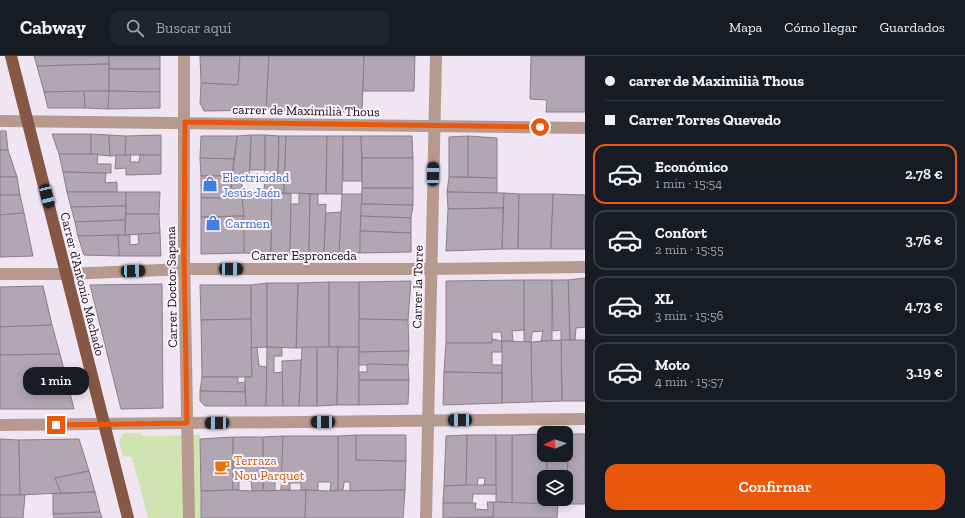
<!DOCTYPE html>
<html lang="es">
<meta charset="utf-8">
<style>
body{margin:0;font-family:"Zilla Slab",serif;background:#20242c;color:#f1f3f6;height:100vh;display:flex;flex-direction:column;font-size:15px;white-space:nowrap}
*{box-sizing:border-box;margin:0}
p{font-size:13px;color:#9ea1a6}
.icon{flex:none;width:22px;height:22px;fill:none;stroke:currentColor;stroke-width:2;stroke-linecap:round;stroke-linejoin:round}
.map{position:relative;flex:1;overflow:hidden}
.panel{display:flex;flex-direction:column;background:#171b24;width:380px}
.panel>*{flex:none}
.top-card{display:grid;align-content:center;height:88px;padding:0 20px;background:#171b24}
.needle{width:26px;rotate:266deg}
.buttons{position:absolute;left:537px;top:370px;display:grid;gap:8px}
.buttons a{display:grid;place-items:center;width:36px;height:36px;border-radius:8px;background:#171b24;box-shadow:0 2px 10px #0003;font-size:20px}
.end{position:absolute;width:18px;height:18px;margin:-9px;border:5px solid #ea580c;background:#fff;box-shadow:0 0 0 2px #fff}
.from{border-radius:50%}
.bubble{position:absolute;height:28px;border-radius:12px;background:#171b24;box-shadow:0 2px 10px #0003;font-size:13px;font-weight:600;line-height:28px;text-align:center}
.car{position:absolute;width:12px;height:24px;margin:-12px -6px;border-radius:5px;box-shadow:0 0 3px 1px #0007;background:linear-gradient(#222 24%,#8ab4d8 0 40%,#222 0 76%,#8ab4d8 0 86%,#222 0)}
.top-card b{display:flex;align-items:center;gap:14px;height:38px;font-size:15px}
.top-card b+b{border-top:1px solid #363941}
.top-card i{width:10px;height:10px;background:#f1f3f6}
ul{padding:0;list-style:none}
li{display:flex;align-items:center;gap:12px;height:60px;margin:0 8px 6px;padding:0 12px;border:2px solid #363941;border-radius:12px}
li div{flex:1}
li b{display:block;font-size:15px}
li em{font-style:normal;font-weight:600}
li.current{border-color:#ea580c}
li>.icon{width:36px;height:36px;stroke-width:1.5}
.action{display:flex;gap:8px;margin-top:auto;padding:8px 20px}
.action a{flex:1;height:46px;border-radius:12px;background:#ea580c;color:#fff;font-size:16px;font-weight:600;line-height:46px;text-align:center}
header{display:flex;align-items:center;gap:24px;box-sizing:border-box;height:56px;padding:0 20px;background:#171b24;border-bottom:1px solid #363941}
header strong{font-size:19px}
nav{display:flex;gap:22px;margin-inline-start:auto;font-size:14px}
.search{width:280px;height:36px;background:#20242c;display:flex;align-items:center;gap:10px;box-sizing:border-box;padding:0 14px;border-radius:12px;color:#9ea1a6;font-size:15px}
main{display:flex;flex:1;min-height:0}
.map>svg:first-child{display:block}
</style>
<header>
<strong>Cabway</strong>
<div class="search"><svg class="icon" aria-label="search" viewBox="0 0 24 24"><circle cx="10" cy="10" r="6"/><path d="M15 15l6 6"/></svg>Buscar aquí</div>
<nav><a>Mapa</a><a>Cómo llegar</a><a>Guardados</a></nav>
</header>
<main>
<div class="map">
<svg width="585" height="462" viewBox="0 0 585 462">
<rect width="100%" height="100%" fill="#f0e6f3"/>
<polygon fill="#d0e3b2" points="123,377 141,377 142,380 200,379 201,462 148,462 132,401 123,400 119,386"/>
<g fill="#b2a6b2" stroke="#897e8a">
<polygon points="34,0 109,0 109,8 37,10"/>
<rect x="109" y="0" width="51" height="13"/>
<polygon points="200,0 240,0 238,29 201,27"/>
<polygon points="240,0 269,0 266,54 204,55 200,47 201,27 238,29"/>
<polygon points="269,0 364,0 362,56 266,54"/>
<polygon points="364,0 415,0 414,35 363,35"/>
<polygon points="531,0 585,0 585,56 546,56 547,44 530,43"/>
<polygon points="109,8 109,35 44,36 37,10"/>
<polygon points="109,13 160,13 160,36 109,35"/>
<polygon points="84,35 85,52 48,52 44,36"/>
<polygon points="84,35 109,35 108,53 85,52"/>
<polygon points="109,35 160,36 160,52 108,53"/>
<polygon points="0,75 6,75 8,94 0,94"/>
<polygon points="52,78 91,78 91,98 59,98"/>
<polygon points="91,78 109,79 110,100 91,98"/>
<polygon points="109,79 126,80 125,99 110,100"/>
<polygon points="161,79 161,99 125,99 126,80"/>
<polygon points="251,79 265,79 265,114 250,114"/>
<polygon points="251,79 249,124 242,124 242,142 230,142 237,80"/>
<polygon points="265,79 279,80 278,119 265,119"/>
<polygon points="201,80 237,80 234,103 200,102"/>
<polygon points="279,80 286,80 284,137 264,137 265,119 278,119"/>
<polygon points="286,80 327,80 326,138 284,137"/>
<polygon points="327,80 343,80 342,138 326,138"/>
<polygon points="343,80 361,80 362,125 343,125"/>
<polygon points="361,80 412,80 413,102 362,102"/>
<polygon points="468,80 497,82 497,122 468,121"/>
<polygon points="468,80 468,121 449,121 449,81"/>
<polygon points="0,94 8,94 17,121 0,121"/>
<polygon points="59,98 98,98 97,108 111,108 111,117 63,116"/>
<polygon points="116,99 131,99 130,106 139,106 140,99 161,99 161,118 126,119 126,112 115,113"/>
<polygon points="200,102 234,103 232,120 201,120"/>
<rect x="362" y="102" width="51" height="30"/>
<polygon points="63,116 106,117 105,127 117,126 117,136 67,136"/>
<polygon points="201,120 232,120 230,142 201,142"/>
<polygon points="0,121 17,121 20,139 0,139"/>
<polygon points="449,121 497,122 497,137 447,136"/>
<polygon points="362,132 413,132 413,149 361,148"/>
<polygon points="67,136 126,136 126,150 71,151"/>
<polygon points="126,136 160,136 159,158 126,158"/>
<polygon points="242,136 272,137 271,198 244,197"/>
<polygon points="447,136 504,137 503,152 448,153"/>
<polygon points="272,137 291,138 290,198 271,198"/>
<polygon points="299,137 310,138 309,197 290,198 291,148 299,148"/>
<polygon points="504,137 519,138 518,193 502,193"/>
<polygon points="310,138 318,138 318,149 326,148 324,197 309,197"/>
<polygon points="342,138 362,138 360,197 339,196"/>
<polygon points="519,138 553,138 551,193 518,193"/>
<polygon points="553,138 585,139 585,193 551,193"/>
<polygon points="0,139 20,139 24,157 0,159"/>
<polygon points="201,142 242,142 244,160 201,161"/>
<polygon points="361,148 413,149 411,162 361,160"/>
<polygon points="126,150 125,164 75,166 71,151"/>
<polygon points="503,152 502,193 446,195 448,153"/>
<polygon points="341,156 339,196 324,197 326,157"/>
<polygon points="24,157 33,200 0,201 0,159"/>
<polygon points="126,158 159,158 160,177 125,179"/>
<polygon points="244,160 244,197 201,198 201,161"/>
<polygon points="361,160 411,162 411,177 360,175"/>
<polygon points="125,164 125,179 78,180 75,166"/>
<polygon points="360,175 411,177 411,196 360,197"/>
<polygon points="160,177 161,200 119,200 118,179 130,179 130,189 139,188 138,178"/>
<polygon points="118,179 119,200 84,199 78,180"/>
<polygon points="585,222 585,271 576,272 575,284 570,284 568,224"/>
<polygon points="524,224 552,224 552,285 541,285 543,275 532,276 531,286 524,285"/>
<polygon points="524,224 524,274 512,275 513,285 502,285 501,276 492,276 492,287 446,287 446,225"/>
<polygon points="552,224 568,224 570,284 561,284 561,274 553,275"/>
<polygon points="411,225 408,264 359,263 359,226"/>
<polygon points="329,226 329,291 296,292 298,227"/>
<rect x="329" y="226" width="30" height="65"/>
<polygon points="267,227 267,291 251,292 251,229"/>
<polygon points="267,227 298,227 296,292 267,291"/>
<polygon points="162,228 163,352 121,353 90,229"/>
<polygon points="200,229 251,229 251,263 201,264"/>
<polygon points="43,230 52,269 0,271 0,231"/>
<polygon points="251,263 252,321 202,321 201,264"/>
<polygon points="359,263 408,264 409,295 359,296"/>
<polygon points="52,269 60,298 0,299 0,271"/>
<polygon points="492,283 502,285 502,296 492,296 492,309 502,309 502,317 444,316 446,287 492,287"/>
<polygon points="561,284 585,284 585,345 562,345"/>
<polygon points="561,284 562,345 532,346 531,286"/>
<polygon points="502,285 531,286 532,346 502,347"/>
<polygon points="257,291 259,310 267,311 266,350 246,350 245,321 252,321 251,292"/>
<polygon points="267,291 282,292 282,300 274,300 274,317 283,316 283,350 266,350"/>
<polygon points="302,291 317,291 317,350 299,350"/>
<polygon points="317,291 338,291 337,349 317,350"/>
<polygon points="338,291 359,291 359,349 337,349"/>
<polygon points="409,295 408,309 359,309 359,296"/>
<polygon points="60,298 74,353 0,353 0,299"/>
<polygon points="301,304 299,350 283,350 282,305"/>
<polygon points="367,308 408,309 409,324 359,324 359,316 367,316"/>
<polygon points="444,316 502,317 502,347 443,349"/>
<polygon points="202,321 238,321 238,327 245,326 245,336 200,335"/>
<polygon points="359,324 409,324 408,348 359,349"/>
<polygon points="200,335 245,336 246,350 205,350 200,345"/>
<polygon points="544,378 544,399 547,399 547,421 544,421 544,443 547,443 547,448 512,447 512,379"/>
<polygon points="566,378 568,378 567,448 547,448 547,443 566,443 566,421 547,421 547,399 566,399"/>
<polygon points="568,378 585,378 585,448 567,448"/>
<polygon points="356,379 356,404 406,405 405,434 350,435 350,426 344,426 343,434 338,434 338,380"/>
<polygon points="356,379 406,379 406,405 356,404"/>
<polygon points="467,379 496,379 496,429 484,429 485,422 478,422 477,430 466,429"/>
<polygon points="467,379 466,429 444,430 446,380"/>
<polygon points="496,379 512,379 512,447 496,446"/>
<polygon points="283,380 282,425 275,425 275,435 263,435 263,381"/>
<polygon points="283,380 338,380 338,434 330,435 331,426 318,426 318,435 301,434 301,427 290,427 290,434 281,434"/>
<polygon points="233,381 233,434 201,435 200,383"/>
<polygon points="233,381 263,381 263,435 252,435 251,425 239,425 239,434 233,434"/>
<polygon points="0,383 19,384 20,439 0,439"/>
<polygon points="79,383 89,415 55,422 61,437 20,439 19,384"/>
<polygon points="89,415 95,436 61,437 55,422"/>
<polygon points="466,429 496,429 496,438 473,438 472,447 443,447 444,430"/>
<polygon points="233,434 252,435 306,434 305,462 201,462 201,435"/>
<polygon points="306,434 330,435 405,434 403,462 305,462"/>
<polygon points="95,436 100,456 53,458 53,438"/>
<polygon points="0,439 25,439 23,462 0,462"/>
<polygon points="487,446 494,446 493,461 443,462 443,447 476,447 475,453 488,454"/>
<polygon points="494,446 558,448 557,462 493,462"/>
<polygon points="100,456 102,462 54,462 53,458"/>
<polygon points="493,461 493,462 453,462"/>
</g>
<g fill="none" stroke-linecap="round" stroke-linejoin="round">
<g stroke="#b69a90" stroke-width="12">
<polyline points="184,0 184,199 189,462"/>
<polyline points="0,65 585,72"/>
<polyline points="0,218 66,218 185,213 431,213 585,211"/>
<polyline points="0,369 585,363"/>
<polyline points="426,462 436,0"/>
</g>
<polyline stroke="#875746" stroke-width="12" points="11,0 128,462"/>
</g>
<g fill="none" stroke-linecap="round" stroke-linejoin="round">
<polyline stroke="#ea580c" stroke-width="5" points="56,369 187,367 184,199 185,66 540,71"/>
</g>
<defs>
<symbol id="shop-bare" viewBox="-9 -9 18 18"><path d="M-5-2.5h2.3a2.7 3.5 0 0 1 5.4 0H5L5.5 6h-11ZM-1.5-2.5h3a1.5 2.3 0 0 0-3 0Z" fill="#3f7fe0" stroke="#fcf4ff" stroke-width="2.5" paint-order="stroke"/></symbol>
<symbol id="cafe-bare" viewBox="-9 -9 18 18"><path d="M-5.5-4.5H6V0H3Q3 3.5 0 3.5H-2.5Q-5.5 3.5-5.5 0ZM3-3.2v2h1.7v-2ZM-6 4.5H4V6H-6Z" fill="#e8710a" stroke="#fcf4ff" stroke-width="2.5" paint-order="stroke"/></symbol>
</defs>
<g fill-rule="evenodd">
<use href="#shop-bare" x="199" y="117" width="22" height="22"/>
<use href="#shop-bare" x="202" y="156" width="22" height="22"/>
<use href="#cafe-bare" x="211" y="400" width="22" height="22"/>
</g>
<g text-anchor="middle" stroke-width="4" stroke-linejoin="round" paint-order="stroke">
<g font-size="13" fill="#100c11" stroke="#fcf4ff">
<text transform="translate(306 54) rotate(1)" y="5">carrer de Maximilià Thous</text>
<text x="304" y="204">Carrer Espronceda</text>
<text transform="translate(83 228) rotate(76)" y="5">Carrer d'Antonio Machado</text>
<text transform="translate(171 231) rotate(-91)" y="5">Carrer Doctor Sapena</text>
<text transform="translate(417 231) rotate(-89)" y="5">Carrer la Torre</text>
</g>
<g font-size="13" fill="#366cbe" stroke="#fcf4ff" text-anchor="start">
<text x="222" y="126">Electricidad<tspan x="222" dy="15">Jesús Jaén</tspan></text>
<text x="225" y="172">Carmen</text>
</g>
<g font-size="13" fill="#c56008" stroke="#fcf4ff" text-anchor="start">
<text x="234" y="409">Terraza<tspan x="234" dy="15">Nou Parquet</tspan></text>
</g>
</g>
</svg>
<div class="buttons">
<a><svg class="needle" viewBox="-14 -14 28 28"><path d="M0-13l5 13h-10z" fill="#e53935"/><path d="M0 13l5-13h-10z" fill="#9ea1a6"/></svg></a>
<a><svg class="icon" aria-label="layers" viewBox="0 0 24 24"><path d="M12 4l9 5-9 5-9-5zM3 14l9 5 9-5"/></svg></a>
</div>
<i class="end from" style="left:540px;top:71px"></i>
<i class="end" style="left:56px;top:369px"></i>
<div class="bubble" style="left:23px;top:311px;width:66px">1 min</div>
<i class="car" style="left:433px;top:118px;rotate:1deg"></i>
<i class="car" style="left:47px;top:140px;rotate:166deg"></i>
<i class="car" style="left:231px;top:213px;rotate:90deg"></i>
<i class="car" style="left:133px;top:215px;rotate:88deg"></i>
<i class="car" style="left:460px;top:364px;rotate:269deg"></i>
<i class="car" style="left:323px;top:366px;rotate:270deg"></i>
<i class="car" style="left:217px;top:367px;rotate:269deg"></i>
</div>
<section class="panel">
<div class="top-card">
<b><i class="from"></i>carrer de Maximilià Thous</b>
<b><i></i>Carrer Torres Quevedo</b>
</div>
<ul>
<li class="current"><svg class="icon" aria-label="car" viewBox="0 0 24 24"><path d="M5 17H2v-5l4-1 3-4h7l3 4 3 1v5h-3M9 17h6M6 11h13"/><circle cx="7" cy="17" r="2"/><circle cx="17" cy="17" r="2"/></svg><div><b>Económico</b><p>1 min · 15:54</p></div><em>2.78 €</em></li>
<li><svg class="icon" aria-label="car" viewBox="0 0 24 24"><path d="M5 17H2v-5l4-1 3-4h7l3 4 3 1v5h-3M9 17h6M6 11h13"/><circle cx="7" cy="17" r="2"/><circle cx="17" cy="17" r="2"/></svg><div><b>Confort</b><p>2 min · 15:55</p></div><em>3.76 €</em></li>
<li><svg class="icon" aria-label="car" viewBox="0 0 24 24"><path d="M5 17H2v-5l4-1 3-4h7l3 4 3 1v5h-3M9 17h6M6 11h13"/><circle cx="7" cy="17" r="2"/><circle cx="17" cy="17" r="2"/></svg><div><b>XL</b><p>3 min · 15:56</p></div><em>4.73 €</em></li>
<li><svg class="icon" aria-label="car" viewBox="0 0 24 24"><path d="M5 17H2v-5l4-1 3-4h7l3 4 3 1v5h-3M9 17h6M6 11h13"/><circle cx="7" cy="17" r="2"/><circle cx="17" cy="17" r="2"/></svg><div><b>Moto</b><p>4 min · 15:57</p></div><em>3.19 €</em></li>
</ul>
<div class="action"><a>Confirmar</a></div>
</section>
</main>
